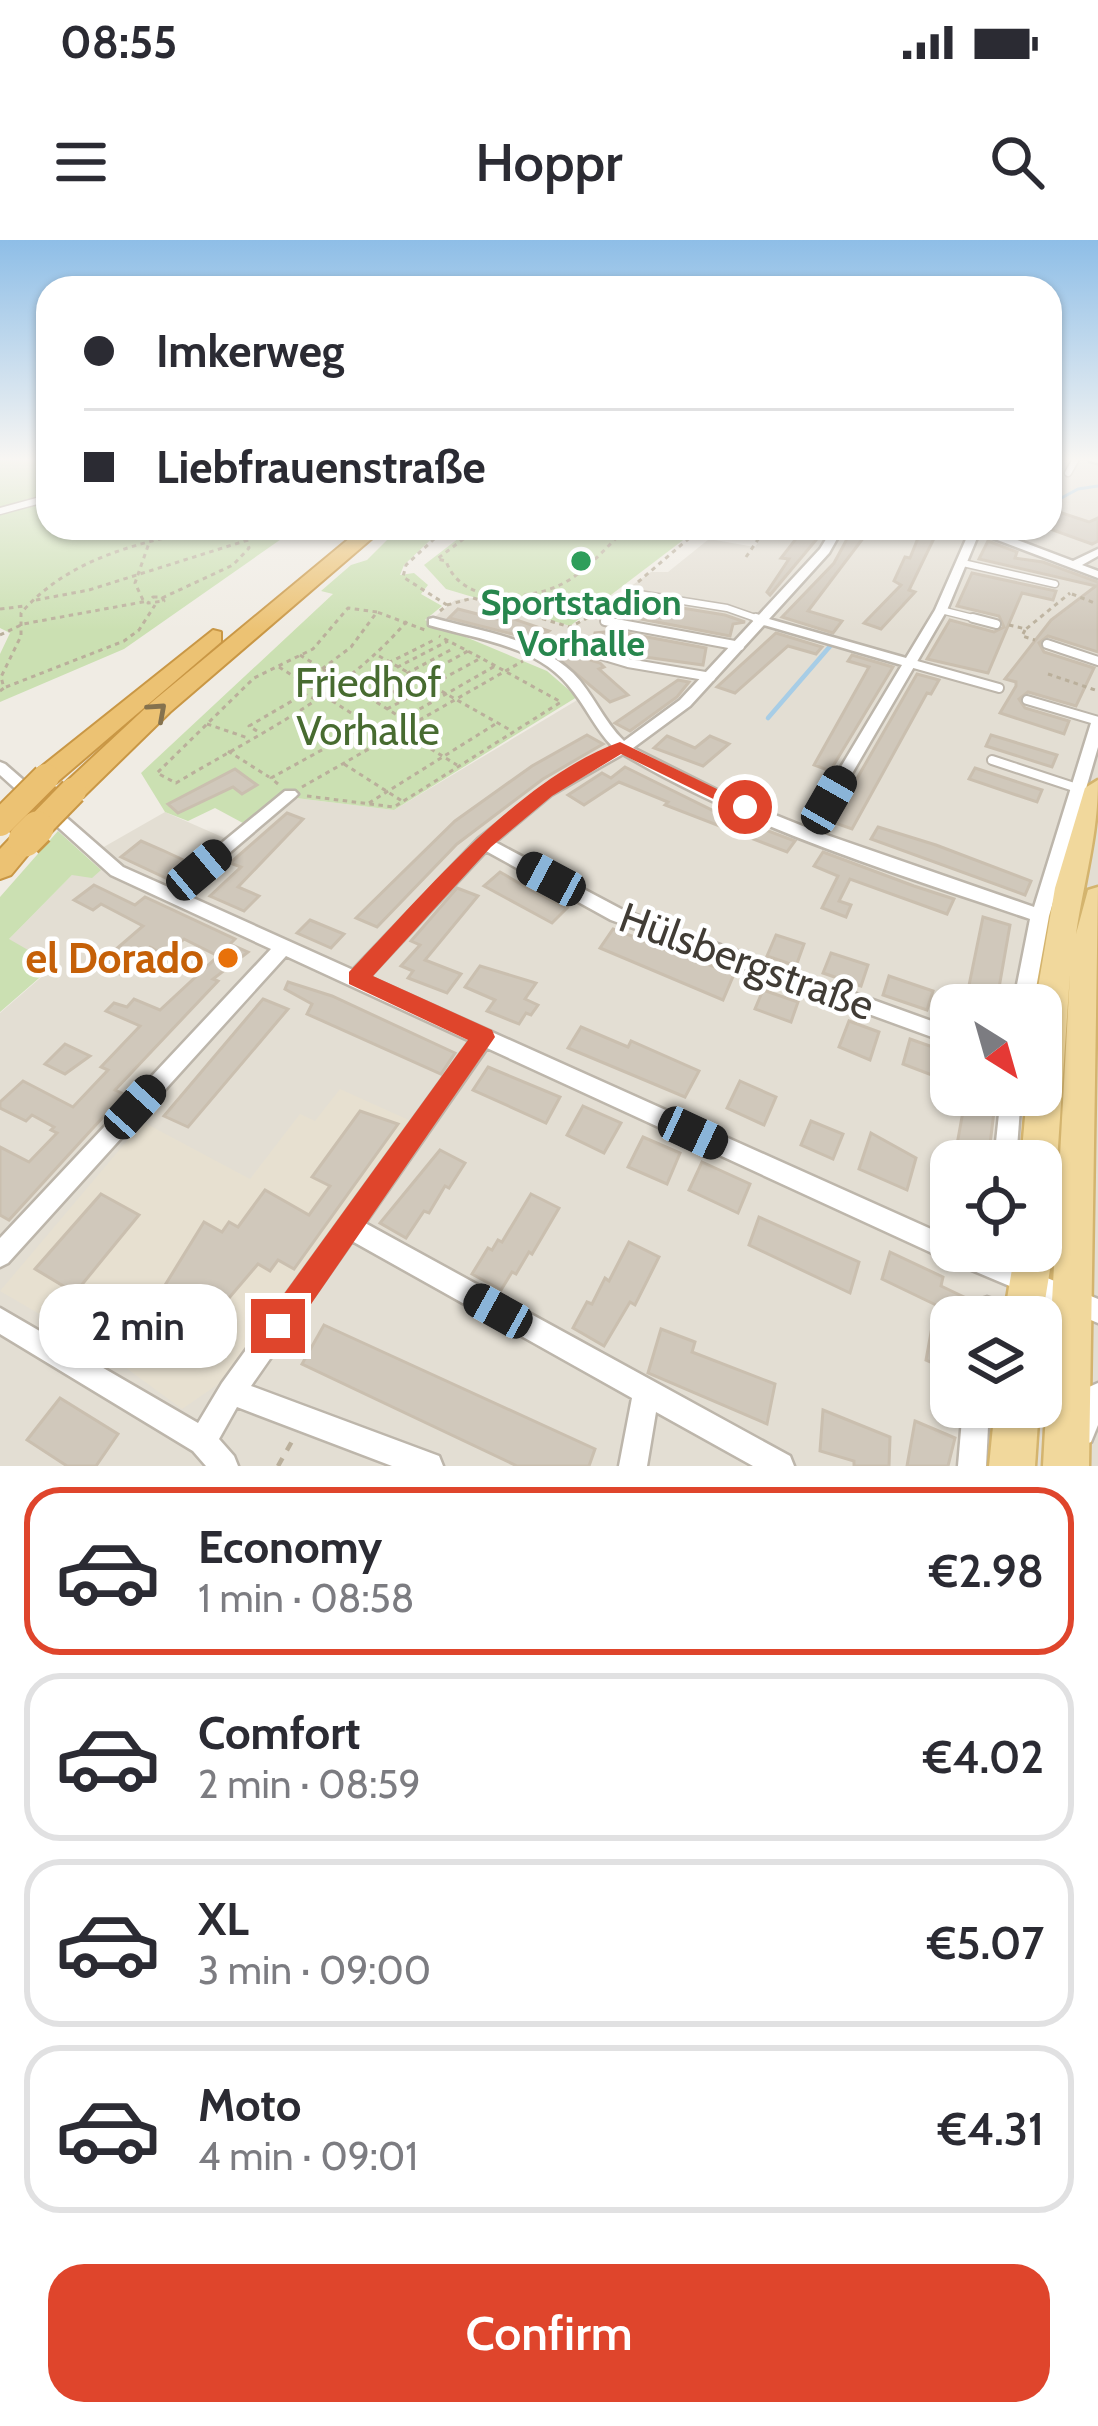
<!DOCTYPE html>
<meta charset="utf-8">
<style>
body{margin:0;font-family:Cabin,sans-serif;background:#f7f7f7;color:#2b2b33;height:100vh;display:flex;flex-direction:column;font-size:45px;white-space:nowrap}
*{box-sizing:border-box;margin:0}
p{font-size:39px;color:#7c7c81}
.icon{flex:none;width:66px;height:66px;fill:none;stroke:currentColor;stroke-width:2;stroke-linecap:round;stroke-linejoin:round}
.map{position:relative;height:1226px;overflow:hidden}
.side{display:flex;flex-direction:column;background:#fff;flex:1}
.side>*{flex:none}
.banner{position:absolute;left:36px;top:36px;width:1026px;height:264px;border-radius:36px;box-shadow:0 3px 9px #0004;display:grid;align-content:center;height:264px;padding:0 48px;background:#fff}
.needle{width:78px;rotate:143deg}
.buttons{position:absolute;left:930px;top:744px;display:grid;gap:24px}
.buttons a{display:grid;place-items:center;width:132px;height:132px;border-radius:24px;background:#fff;box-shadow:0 3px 9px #0004;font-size:60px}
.end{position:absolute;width:54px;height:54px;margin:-27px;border:15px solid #df452c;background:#fff;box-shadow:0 0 0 6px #fff}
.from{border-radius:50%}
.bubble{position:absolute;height:84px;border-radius:36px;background:#fff;box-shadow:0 3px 9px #0004;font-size:39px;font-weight:600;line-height:84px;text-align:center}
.car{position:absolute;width:36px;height:72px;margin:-36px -18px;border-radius:15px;box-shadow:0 0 9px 3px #0007;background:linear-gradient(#222 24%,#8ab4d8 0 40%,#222 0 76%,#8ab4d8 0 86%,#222 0)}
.banner b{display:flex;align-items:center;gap:42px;height:114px;font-size:45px}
.banner b+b{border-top:3px solid #e1e1e2}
.banner i{width:30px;height:30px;background:#2b2b33}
ul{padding:21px 0 0;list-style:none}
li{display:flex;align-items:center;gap:36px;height:168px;margin:0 24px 18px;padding:0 24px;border:6px solid #e1e1e2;border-radius:36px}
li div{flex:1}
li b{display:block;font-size:45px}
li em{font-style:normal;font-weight:600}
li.on{border-color:#df452c}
li>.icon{width:108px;height:108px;stroke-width:1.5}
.button{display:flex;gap:24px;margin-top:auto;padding:24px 48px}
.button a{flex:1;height:138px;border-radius:36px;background:#df452c;color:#fff;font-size:48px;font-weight:600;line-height:138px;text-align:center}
.status{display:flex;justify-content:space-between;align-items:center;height:84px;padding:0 60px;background:#fff;direction:ltr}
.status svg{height:33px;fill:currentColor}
header{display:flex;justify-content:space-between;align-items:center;height:156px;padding:0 48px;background:#fff;font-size:54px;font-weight:600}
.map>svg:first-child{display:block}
</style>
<div class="status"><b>08:55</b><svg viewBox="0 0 49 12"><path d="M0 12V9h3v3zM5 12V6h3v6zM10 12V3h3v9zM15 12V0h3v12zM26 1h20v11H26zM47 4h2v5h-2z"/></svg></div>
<header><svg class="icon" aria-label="menu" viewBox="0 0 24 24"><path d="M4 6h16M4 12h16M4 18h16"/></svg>Hoppr<svg class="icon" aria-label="search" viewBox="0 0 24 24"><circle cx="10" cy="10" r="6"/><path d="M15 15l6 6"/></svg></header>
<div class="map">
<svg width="1098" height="1226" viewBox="0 0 1098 1226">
<rect width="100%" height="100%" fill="#f0ece4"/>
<path fill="#e3ded3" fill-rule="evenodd" d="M1050 219H1098V1226H0V773L54 726 8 700 72 635 100 630 89 618 95 612 165 572 236 603 296 558 394 570 584 456 545 418 431 380 455 360 473 358 573 387 651 332H668L709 299 755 307 768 288H1050ZM951 765H1041V855H951ZM951 921H1041V1011H951ZM951 1077H1041V1167H951Z"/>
<polygon fill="#e7e0d0" points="340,849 413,882 236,1132 182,1169 103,1111 0,1051 143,882 250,939 300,874 315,881"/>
<g fill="#cbe0b2">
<polygon points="0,219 48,219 48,288 297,288 124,409 0,462 0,414 10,393 0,388"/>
<polygon points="399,288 443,288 404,325 400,335 414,333 428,345 421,354 442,366 425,380 547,431 577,457 394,570 296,558 254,589 215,568 188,581 165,572 141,533 333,354 321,351 351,325 367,320"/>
<polygon points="472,288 699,288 570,386 446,349 424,325"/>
<polygon points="58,591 101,630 92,638 72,635 9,699 54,725 0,772 0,657"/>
</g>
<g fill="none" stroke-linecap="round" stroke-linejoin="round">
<polyline stroke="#a7cde6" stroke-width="3" points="1052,263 1078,249 1098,246"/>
<polyline stroke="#a7cde6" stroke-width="4.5" points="768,478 832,404"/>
</g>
<g fill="#d0c8bb" stroke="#cabfaf" stroke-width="3">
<polygon points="1050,269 1089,282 1098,278 1098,301 1092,304 1050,289"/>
<polygon points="853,288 867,288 864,297 808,371 842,381 833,393 782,377 834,323"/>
<polygon points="922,288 939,288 909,350 915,352 881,389 864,383 901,345 894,341 905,317 910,318"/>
<polygon points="802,291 821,294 770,355 767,352 789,319 781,318"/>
<polygon points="988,301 1017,312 1015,318 1043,322 1098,342 1098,412 1048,396 1039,403 1044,412 1094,428 1076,466 1028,452 1019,459 1025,468 1069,481 1064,494 1000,473 1016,446 1016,442 1005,439 1051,380 1096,346 979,319"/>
<polygon points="972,333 1056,351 1053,360 1022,353 988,433 927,419 950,380 994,392 1004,387 999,376 957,366"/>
<polygon points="645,362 725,375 745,382 733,384 730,396 620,375 622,370 643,372"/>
<polygon points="458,369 501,380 505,376 549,391 541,397 563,403 568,413 600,423 604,427 599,429 628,455 610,462 536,400 449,378"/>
<polygon points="615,391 706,408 703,425 630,415 631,410 592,404 595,393"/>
<polygon points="776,393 822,407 816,414 788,406 735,453 717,447"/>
<polygon points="852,415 893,427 830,531 814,525 869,427 848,421"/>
<polygon points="917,434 939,440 931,454 927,453 852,589 832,582"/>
<polygon points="678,440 689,442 677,457 630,491 615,483"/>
<polygon points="587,495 603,504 543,539 457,604 377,687 356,678 455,581 532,526"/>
<polygon points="991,495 1057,515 1052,527 986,506"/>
<polygon points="667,496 695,508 710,496 729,504 703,526 654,508"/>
<polygon points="625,527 712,570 795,601 787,612 665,565 668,562 619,542 584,565 568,555 602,533 611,538"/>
<polygon points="975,528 1042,550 1037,562 969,539"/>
<polygon points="235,529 257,545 242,554 233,547 178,573 168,564"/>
<polygon points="287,573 303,579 238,647 259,656 244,671 210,656 241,627 230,623"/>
<polygon points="878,587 936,605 1031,641 1025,655 871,599"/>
<polygon points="141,601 162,610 190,623 170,640 121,617"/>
<polygon points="823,612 914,646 954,659 947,674 850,639 839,661 851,665 846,677 822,668 838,636 814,626"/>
<polygon points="500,632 531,650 567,668 552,683 484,646"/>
<polygon points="94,645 135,665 145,657 235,699 230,704 248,712 213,739 218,741 115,850 124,854 9,980 0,975 0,907 29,922 57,893 51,890 54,887 32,875 26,881 0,868 0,862 23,841 73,867 108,830 101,827 140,786 106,771 114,763 127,767 134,759 160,770 218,716 184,699 165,715 150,707 120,734 100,723 143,686 101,664 93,670 74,660"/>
<polygon points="457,648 478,656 425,720 461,734 447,753 408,738 413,731 401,726 420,705 411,701"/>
<polygon points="983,677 1010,685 996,765 965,765"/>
<polygon points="310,680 344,694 331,708 297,693"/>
<polygon points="613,689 734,734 723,760 600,708"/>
<polygon points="776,695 804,704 796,726 767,716"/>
<polygon points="831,713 868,725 861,746 823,733"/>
<polygon points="480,726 536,743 525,759 538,765 531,775 526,773 519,784 487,771 495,760 465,747"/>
<polygon points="889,736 933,751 927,770 883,755"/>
<polygon points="288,742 332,756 455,813 441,834 307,774 312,764 285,749"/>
<polygon points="763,750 798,762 791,782 755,769"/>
<polygon points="263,759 288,769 188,887 164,876"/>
<polygon points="849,781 879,792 870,820 839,807"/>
<polygon points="581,787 628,807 631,801 699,831 685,857 568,808"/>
<polygon points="910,799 944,811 937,837 903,824"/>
<polygon points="65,804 90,816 65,834 45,824"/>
<polygon points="488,827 560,857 546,883 473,850"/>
<polygon points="740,841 776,857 764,885 727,868"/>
<polygon points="966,855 996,855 988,921 954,921"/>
<polygon points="583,866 621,883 604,913 567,895"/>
<polygon points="360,871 398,884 294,1029 278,1020 270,1031 258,1024 205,1086 190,1077 174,1081 173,1073 154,1063 204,982 222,992 229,982 238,987 265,950 309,975 330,946 312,937"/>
<polygon points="811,881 843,894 833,919 801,905"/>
<polygon points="871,893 916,918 907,950 859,929"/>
<polygon points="643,897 680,913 667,944 628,927"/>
<polygon points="440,910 465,923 449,948 445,946 429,973 424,971 406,998 380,983"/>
<polygon points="702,922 750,944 738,973 689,950"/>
<polygon points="101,954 139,975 75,1053 35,1029"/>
<polygon points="531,954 559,968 532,1014 529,1012 516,1034 512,1032 501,1050 472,1034 488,1008 492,1010 498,1000 502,1002"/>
<polygon points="759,977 859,1022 850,1053 749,1005"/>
<polygon points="629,1002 659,1017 635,1065 630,1062 604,1106 573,1088 587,1062 592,1064 605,1038 609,1041"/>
<polygon points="890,1012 943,1037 941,1046 970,1060 968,1077 951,1077 951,1131 926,1120 936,1065 882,1039"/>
<polygon points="324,1085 595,1209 589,1226 517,1226 302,1124"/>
<polygon points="661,1089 695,1102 692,1112 775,1144 767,1184 648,1133"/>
<polygon points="60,1158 118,1194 96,1226 67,1226 27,1200"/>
<polygon points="823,1170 890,1197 889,1226 854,1226 854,1221 820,1211"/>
<polygon points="915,1181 955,1198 948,1226 907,1226"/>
</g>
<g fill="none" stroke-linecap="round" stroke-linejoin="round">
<defs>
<g id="service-far1">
<polyline points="1068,233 1076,219"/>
<polyline points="0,271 48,258"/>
<polyline points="963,323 1055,344"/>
<polyline points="639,354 727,368 764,381"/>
<polyline points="941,370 985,381"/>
</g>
<g id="service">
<polyline points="756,378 764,381"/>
<polyline points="973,378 996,384"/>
<polyline points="605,381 740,406"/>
<polyline points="1047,404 1098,421"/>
<polyline points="571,406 628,423 711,437"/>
<polyline points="910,423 999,448"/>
<polyline points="1027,460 1098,481"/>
<polyline points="992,520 1077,548"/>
</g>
<g id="minor">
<polygon points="1089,219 1098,219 1098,223 1090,221"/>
<path d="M833 288H843L829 313 769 379 906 418 935 370 971 288H986L1073 321 1098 309V316L1082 325 1098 331V338L979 293 947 370 818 592 1034 667 1091 483 1098 479V507L1049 676 1033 765H1013L1030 679C892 632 749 589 623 514L551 555 495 602 623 670 951 788V804L611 680 486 611 369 737 951 998V1011H982L1098 1059V1083L943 1018 487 808 365 983 790 1216 794 1226H753L656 1172 647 1226H619L632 1158 352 1001 251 1146 439 1216 443 1226H392L237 1167 219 1199 234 1216 238 1226H206L193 1211 0 1094V1068L198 1183 222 1143 470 801 286 716 8 1023 0 1027V998L271 709 111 635 0 535V522L5 524 123 627 168 647 285 551H295L298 554 295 557 182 653 353 730 478 599 541 549 613 507C595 489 585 464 568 445 535 405 476 399 429 385V379L433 378C479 391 537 398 573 433 593 453 603 481 624 501L680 460 820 309ZM764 385 902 425 805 587 735 559 633 508 690 466Z"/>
<polygon points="1001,855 1021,855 1016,921 994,921"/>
<polygon points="987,1057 996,1060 999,1069 998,1077 974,1077 978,1060"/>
<polygon points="1098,1143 1098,1185 1091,1202 1081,1206 1071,1202 1067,1192 1089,1147"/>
<polygon points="963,1167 989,1167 986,1226 958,1226"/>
</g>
<g id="primary">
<path d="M1098 540C1098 596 1084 640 1076 694L1088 650 1098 647 1089 1226H1043L1070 734 1057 921 1052 933 1041 937V921H1021L1027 855H1041V765H1035L1055 648 1085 548Z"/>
<polygon points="1041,995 1048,998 1053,1011 1041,1085 1041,1077 1004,1077 1015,1011 1041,1011"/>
<polygon points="995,1167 1039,1167 1035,1226 989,1226"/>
</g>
<g id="motorway">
<polygon points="362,288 384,288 170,472 83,557 63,557 59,551 63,545 152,462"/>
<polygon points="213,390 221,392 221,402 56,543 36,543 32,537 36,531"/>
<polygon points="25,590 40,600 11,635 0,639 0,609 15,593"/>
</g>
</defs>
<use href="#service-far1" stroke="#bdb6ab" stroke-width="9"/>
<use href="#service" stroke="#bdb6ab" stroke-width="12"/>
<use href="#minor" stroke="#bdb6ab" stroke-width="5"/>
<use href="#primary" stroke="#d4b46e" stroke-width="5"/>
<use href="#motorway" stroke="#c99745" stroke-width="4"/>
<g stroke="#baaf9b" stroke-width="3" stroke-dasharray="4.5 4.5" stroke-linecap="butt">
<path d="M478 288 437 319 446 321C461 365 526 362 562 344 587 331 606 307 627 288"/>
<polyline points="746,317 766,288"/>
<polyline points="638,342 701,288"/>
<polyline points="1072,354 1097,364"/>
<polygon points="153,357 162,357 164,361 148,363"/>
<polyline points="162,358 233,325 249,308 243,288"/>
<polyline points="36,360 89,350 248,300"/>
<polyline points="143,360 135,343 149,303"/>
<polyline points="447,365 473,358 570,387 597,373"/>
<polyline points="605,368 630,348"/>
<polyline points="0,369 25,366"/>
<polyline points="440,371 447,365 403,337 406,325 446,288"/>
<path d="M377 372 348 368 313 409 254 438 157 533 176 543C258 494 344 455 407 381"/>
<polyline points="1009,385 1026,389 1070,353"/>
<polyline points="1025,390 1022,396 1035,400"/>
<polyline points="0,395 23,384 148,361"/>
<polyline points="300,415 410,483"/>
<polyline points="379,416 512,491"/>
<polyline points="279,427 387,496"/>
<polyline points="322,429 351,407 377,372 425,390"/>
<polyline points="1048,434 1098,451"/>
<polyline points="348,443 436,399"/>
<polyline points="6,447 124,401 139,390 155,365"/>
<polyline points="357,448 448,401"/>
<path d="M0 451 4 448 1 437 21 396V373C70 317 139 303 209 288"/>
<polyline points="367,455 454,408"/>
<polyline points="377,461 468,411"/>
<polyline points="387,469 481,418 439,396"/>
<polyline points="404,478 495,426"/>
<polyline points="207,484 248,498"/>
<polyline points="400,490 457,525"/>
<polyline points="257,491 249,486 304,454 315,459"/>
<polyline points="228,511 269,537"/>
<polyline points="344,524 402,561"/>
<polyline points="278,544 271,538 369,484"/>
<polyline points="302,547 523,421"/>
<polyline points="307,556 394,567 561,462 481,418"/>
<polyline points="369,563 497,483"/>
</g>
<polyline stroke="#baaf9b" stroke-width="4.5" stroke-dasharray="9 9" stroke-linecap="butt" points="278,1226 295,1196"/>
<use href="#service-far1" stroke="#fff" stroke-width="6"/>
<use href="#service" stroke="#fff" stroke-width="8"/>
<use href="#minor" fill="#fff" fill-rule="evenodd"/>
<use href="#primary" fill="#f1d89c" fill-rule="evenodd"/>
<use href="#motorway" fill="#ecc273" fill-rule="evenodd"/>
<defs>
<g id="motorway-bridge-far1">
<polyline points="0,583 46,537"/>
<polyline points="34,591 73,551"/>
</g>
<polyline id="motorway-bridge" points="25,600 37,588"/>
</defs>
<use href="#motorway-bridge-far1" stroke="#c99745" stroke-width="30" stroke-linecap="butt"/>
<use href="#motorway-bridge" stroke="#c99745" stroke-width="38" stroke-linecap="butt"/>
<use href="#motorway-bridge-far1" stroke="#ecc273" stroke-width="26"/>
<use href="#motorway-bridge" stroke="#ecc273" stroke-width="33"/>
</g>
<defs><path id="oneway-chevron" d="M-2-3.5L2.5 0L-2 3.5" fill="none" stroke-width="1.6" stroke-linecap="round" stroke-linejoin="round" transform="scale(3)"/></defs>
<use stroke="#85724e" href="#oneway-chevron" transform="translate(158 471) rotate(-42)"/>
<linearGradient id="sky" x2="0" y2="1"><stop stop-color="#8ebee7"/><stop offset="0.56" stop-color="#f8f6f3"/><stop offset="1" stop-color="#f8f6f3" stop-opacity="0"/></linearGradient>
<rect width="1098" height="391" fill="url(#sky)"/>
<path fill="#df452c" d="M620 502 754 567 738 571 621 514 552 556 491 607 373 736 492 790 495 797 289 1096 278 1101 268 1096 264 1086 268 1076 468 800 349 744V732C423 655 518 539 620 502Z"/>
<circle fill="#2e9e5b" stroke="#fff" stroke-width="4.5" cx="581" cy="321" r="12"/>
<circle fill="#e8710a" stroke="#fff" stroke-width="4.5" cx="228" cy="718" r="12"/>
<g text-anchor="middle" stroke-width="9" stroke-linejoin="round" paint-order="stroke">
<g font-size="36" font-weight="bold" fill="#27864d" stroke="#fff">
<text x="581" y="375">Sportstadion<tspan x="581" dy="41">Vorhalle</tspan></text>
</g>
<g font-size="42" fill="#476b30" stroke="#fff">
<text x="368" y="457">Friedhof<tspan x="368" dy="48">Vorhalle</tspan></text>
</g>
<g font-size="42" font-weight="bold" fill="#c56008" stroke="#fff" text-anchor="end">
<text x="204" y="733">el Dorado</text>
</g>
<g font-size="42" fill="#413c35" stroke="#fff">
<text transform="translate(747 721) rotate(20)" y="15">Hülsbergstraße</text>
</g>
</g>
</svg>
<div class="buttons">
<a><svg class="needle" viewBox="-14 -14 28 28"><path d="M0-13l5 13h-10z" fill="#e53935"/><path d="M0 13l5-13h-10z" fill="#7c7c81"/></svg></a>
<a><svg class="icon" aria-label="locate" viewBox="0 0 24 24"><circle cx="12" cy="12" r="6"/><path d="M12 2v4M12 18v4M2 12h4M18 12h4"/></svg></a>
<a><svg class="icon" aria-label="layers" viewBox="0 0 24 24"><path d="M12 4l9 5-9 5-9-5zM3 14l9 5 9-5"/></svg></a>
</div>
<i class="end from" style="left:745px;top:567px"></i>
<i class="end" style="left:278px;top:1086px"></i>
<div class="bubble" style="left:39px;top:1044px;width:198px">2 min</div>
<i class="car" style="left:829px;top:560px;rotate:30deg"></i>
<i class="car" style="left:199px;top:630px;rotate:50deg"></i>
<i class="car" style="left:551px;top:639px;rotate:298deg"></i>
<i class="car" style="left:135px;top:867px;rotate:42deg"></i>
<i class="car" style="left:693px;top:893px;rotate:115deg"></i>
<i class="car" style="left:498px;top:1071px;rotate:299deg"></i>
<div class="banner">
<b><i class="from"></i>Imkerweg</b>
<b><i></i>Liebfrauenstraße</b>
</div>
</div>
<section class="side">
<ul>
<li class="on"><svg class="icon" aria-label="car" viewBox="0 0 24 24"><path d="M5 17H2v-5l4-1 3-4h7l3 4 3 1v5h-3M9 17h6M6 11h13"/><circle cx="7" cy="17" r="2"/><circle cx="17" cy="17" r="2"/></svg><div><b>Economy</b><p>1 min · 08:58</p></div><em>€2.98</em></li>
<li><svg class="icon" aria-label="car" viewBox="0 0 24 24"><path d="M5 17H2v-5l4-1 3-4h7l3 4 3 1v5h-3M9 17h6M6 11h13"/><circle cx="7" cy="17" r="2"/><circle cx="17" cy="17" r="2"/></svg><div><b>Comfort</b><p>2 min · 08:59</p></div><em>€4.02</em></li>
<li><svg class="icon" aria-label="car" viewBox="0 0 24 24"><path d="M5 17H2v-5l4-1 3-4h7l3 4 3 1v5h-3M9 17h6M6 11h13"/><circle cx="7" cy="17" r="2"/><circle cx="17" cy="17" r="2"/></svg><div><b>XL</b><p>3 min · 09:00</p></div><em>€5.07</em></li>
<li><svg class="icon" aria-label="car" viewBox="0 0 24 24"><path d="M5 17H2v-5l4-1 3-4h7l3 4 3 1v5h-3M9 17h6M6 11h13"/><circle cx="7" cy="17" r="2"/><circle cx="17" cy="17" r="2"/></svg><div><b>Moto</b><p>4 min · 09:01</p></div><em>€4.31</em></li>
</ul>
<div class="button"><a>Confirm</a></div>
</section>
